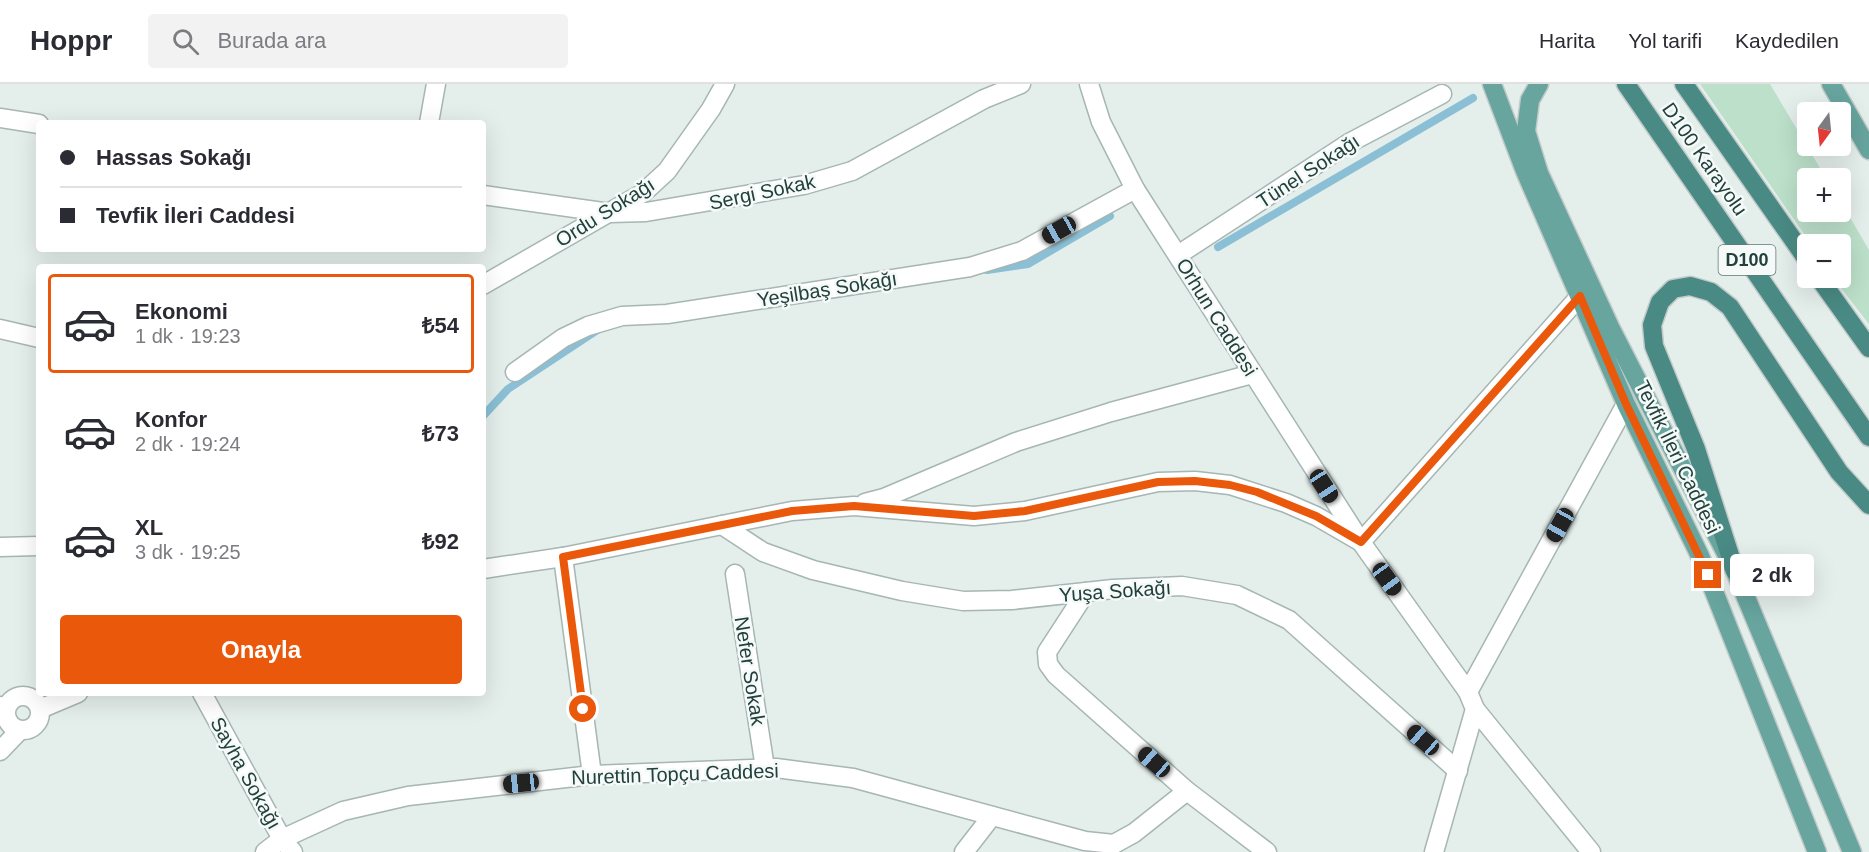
<!DOCTYPE html>
<html lang="tr">
<meta charset="utf-8">
<style>
body{margin:0;font-family:Helvetica,sans-serif;background:#f2f2f3;color:#2b2b33;height:100vh;display:flex;flex-direction:column;font-size:22px;white-space:nowrap}
*{box-sizing:border-box;margin:0}
p{font-size:20px;color:#7c7c81}
.icon{flex:none;width:33px;height:33px;fill:none;stroke:currentColor;stroke-width:2;stroke-linecap:round;stroke-linejoin:round}
.map{position:relative;flex:1;overflow:hidden}
.side{position:absolute;left:36px;top:180px;width:450px;height:432px;display:flex;flex-direction:column;background:#fff;border-radius:6px;box-shadow:0 6px 24px #0002}
.side>*{flex:none}
.banner{position:absolute;left:36px;top:36px;width:450px;height:132px;border-radius:6px;box-shadow:0 6px 24px #0002;display:grid;align-content:center;height:132px;padding:0 24px;background:#fff}
.needle{width:39px;rotate:195deg}
.fabs{position:absolute;left:1797px;top:18px;display:grid;gap:12px}
.fabs a{display:grid;place-items:center;width:54px;height:54px;border-radius:6px;background:#fff;box-shadow:0 6px 24px #0002;font-size:30px}
.end{position:absolute;width:27px;height:27px;margin:-14px;border:8px solid #ea580c;background:#fff;box-shadow:0 0 0 3px #fff}
.from{border-radius:50%}
.bubble{position:absolute;height:42px;border-radius:6px;background:#fff;box-shadow:0 6px 24px #0002;font-size:20px;font-weight:700;line-height:42px;text-align:center}
.car{position:absolute;width:18px;height:36px;margin:-18px -9px;border-radius:8px;box-shadow:0 0 4px 2px #0007;background:linear-gradient(#222 24%,#8ab4d8 0 40%,#222 0 76%,#8ab4d8 0 86%,#222 0)}
.banner b{display:flex;align-items:center;gap:21px;height:57px;font-size:22px}
.banner b+b{border-top:2px solid #e1e1e2}
.banner i{width:15px;height:15px;background:#2b2b33}
ul{padding:10px 0 0;list-style:none}
li{display:flex;align-items:center;gap:18px;height:99px;margin:0 12px 9px;padding:0 12px;border:3px solid transparent;border-radius:6px}
li div{flex:1}
li b{display:block;font-size:22px}
li em{font-style:normal;font-weight:700}
li.selected{border-color:#ea580c}
li>.icon{width:54px;height:54px;stroke-width:1.5}
.button{display:flex;gap:12px;margin-top:auto;padding:12px 24px}
.button a{flex:1;height:69px;border-radius:6px;background:#ea580c;color:#fff;font-size:24px;font-weight:700;line-height:69px;text-align:center}
header{display:flex;align-items:center;gap:36px;box-sizing:border-box;height:84px;padding:0 30px;background:#fff;border-bottom:2px solid #e1e1e2}
header strong{font-size:28px}
nav{display:flex;gap:33px;margin-inline-start:auto;font-size:21px}
.search{width:420px;height:54px;background:#f2f2f3;display:flex;align-items:center;gap:15px;box-sizing:border-box;padding:0 21px;border-radius:6px;color:#7c7c81;font-size:22px}
.map>svg:first-child{display:block}
</style>
<header>
<strong>Hoppr</strong>
<div class="search"><svg class="icon" aria-label="search" viewBox="0 0 24 24"><circle cx="10" cy="10" r="6"/><path d="M15 15l6 6"/></svg>Burada ara</div>
<nav><a>Harita</a><a>Yol tarifi</a><a>Kaydedilen</a></nav>
</header>
<div class="map">
<svg width="1869" height="768" viewBox="0 0 1869 768">
<rect width="100%" height="100%" fill="#e4eeeb"/>
<polygon fill="#bce0ca" points="1700,0 1770,0 1826,94 1808,94 1808,128 1840,128 1841,118 1869,166 1869,240 1833,194 1840,194 1840,160 1811,160"/>
<g fill="none" stroke-linecap="round" stroke-linejoin="round">
<g stroke="#8abfd5" stroke-width="8">
<polyline points="1218,163 1473,14"/>
<polyline points="987,186 1028,180 1110,132"/>
<polyline points="483,332 508,305 599,245"/>
</g>
<defs>
<polyline id="pedestrian" points="735,490 765,684"/>
<g id="minor">
<polyline points="0,34 39,40"/>
<polyline points="429,39 436,0"/>
<polyline points="483,111 610,129 646,128 804,101 852,87 984,15 1021,0"/>
<polyline points="1178,171 1349,59 1442,10"/>
<polyline points="483,201 643,109 667,87 711,25 725,0"/>
<polyline points="0,245 39,254"/>
<polyline points="515,288 563,254 588,242 622,232 667,230 970,183 1022,167 1135,105"/>
<polyline points="865,419 884,414 1016,358 1111,328 1252,290"/>
<polyline points="722,441 763,468 813,486 902,507 963,517 1012,516 1113,505 1182,502 1237,511 1289,536 1458,687"/>
<polyline points="1361,458 1580,212"/>
<polyline points="0,463 39,462"/>
<polyline points="563,473 592,691"/>
<polyline points="483,485 563,473 792,427 854,422 974,432 1025,427 1158,398 1195,397 1230,401 1286,419 1316,432 1361,458 1468,608"/>
<polyline points="1086,508 1047,568 1048,580 1056,591 1187,707"/>
<polyline points="202,609 282,755 293,768"/>
<circle cx="23" cy="629" r="17"/>
<polyline points="40,625 78,609"/>
<polyline points="1475,625 1591,768"/>
<polyline points="0,667 20,646"/>
<polyline points="265,768 282,755 343,727 408,712 592,691 776,684 853,694 1085,757 1114,760 1134,749 1187,707 1267,768"/>
<polyline points="964,768 992,732"/>
<polyline points="1434,768 1475,625 1468,608 1626,320"/>
</g>
<g id="tertiary">
<polyline points="1089,0 1101,38 1135,105 1361,458"/>
<polyline points="0,622 6,624"/>
</g>
<g id="primary">
<polyline points="1492,0 1525,87 1626,320 1700,472 1817,768"/>
<polyline points="1539,0 1530,16 1526,47 1539,89 1610,243 1735,487 1852,768"/>
<polyline points="1831,0 1869,66"/>
</g>
<g id="trunk">
<polyline points="1626,0 1869,353"/>
<polyline points="1684,0 1808,177"/>
<polyline points="1819,194 1869,264"/>
<polyline points="1735,487 1696,365 1654,262 1652,241 1660,218 1673,205 1690,202 1711,208 1730,223 1839,388 1869,421"/>
</g>
</defs>
<use href="#pedestrian" stroke="#a6b6b3" stroke-width="21"/>
<use href="#minor" stroke="#a6b6b3" stroke-width="21"/>
<use href="#tertiary" stroke="#a6b6b3" stroke-width="21"/>
<use href="#primary" stroke="#c1cac8" stroke-width="21"/>
<use href="#trunk" stroke="#c1cac8" stroke-width="21"/>
<use href="#pedestrian" stroke="#fff" stroke-width="18"/>
<use href="#minor" stroke="#fff" stroke-width="18"/>
<use href="#tertiary" stroke="#fff" stroke-width="18"/>
<use href="#primary" stroke="#67a59e" stroke-width="18"/>
<use href="#trunk" stroke="#4a8a84" stroke-width="18"/>
</g>
<g fill="none" stroke-linecap="round" stroke-linejoin="round">
<polyline stroke="#ea580c" stroke-width="8" points="583,625 563,473 792,427 854,422 974,432 1025,427 1158,398 1195,397 1230,401 1257,408 1316,432 1361,458 1580,212 1626,320 1708,491"/>
</g>
<g text-anchor="middle" stroke-width="5" stroke-linejoin="round" paint-order="stroke">
<rect fill="#f5faf8" stroke="#617874" stroke-width="1.5" x="1718.5" y="161" width="57" height="30" rx="4.5"/>
<g font-size="18" font-weight="bold" fill="#22403c">
<text x="1747" y="182">D100</text>
</g>
<g font-size="20" fill="#22403c" stroke="#f5faf8">
<text transform="translate(1705 75) rotate(55)" y="7">D100 Karayolu</text>
<text transform="translate(1308 87) rotate(-33)" y="7">Tünel Sokağı</text>
<text transform="translate(762 108) rotate(-12)" y="7">Sergi Sokak</text>
<text transform="translate(605 128) rotate(-32)" y="7">Ordu Sokağı</text>
<text transform="translate(827 205) rotate(-9)" y="7">Yeşilbaş Sokağı</text>
<text transform="translate(1217 233) rotate(58)" y="7">Orhun Caddesi</text>
<text transform="translate(1678 373) rotate(64)" y="7">Tevfik İleri Caddesi</text>
<text transform="translate(1115 507) rotate(-4)" y="7">Yuşa Sokağı</text>
<text transform="translate(750 587) rotate(81)" y="7">Nefer Sokak</text>
<text transform="translate(246 689) rotate(61)" y="7">Sayha Sokağı</text>
<text transform="translate(675 690) rotate(-2)" y="7">Nurettin Topçu Caddesi</text>
</g>
</g>
</svg>
<div class="fabs">
<a><svg class="needle" viewBox="-14 -14 28 28"><path d="M0-13l5 13h-10z" fill="#e53935"/><path d="M0 13l5-13h-10z" fill="#7c7c81"/></svg></a>
<a>+</a>
<a>−</a>
</div>
<i class="end from" style="left:583px;top:625px"></i>
<i class="end" style="left:1708px;top:491px"></i>
<div class="bubble" style="left:1730px;top:470px;width:84px">2 dk</div>
<i class="car" style="left:1059px;top:146px;rotate:241deg"></i>
<i class="car" style="left:1324px;top:402px;rotate:147deg"></i>
<i class="car" style="left:1560px;top:441px;rotate:209deg"></i>
<i class="car" style="left:1387px;top:495px;rotate:144deg"></i>
<i class="car" style="left:1423px;top:656px;rotate:311deg"></i>
<i class="car" style="left:1154px;top:678px;rotate:311deg"></i>
<i class="car" style="left:521px;top:699px;rotate:264deg"></i>
<div class="banner">
<b><i class="from"></i>Hassas Sokağı</b>
<b><i></i>Tevfik İleri Caddesi</b>
</div>
<section class="side">
<ul>
<li class="selected"><svg class="icon" aria-label="car" viewBox="0 0 24 24"><path d="M5 17H2v-5l4-1 3-4h7l3 4 3 1v5h-3M9 17h6M6 11h13"/><circle cx="7" cy="17" r="2"/><circle cx="17" cy="17" r="2"/></svg><div><b>Ekonomi</b><p>1 dk · 19:23</p></div><em>₺54</em></li>
<li><svg class="icon" aria-label="car" viewBox="0 0 24 24"><path d="M5 17H2v-5l4-1 3-4h7l3 4 3 1v5h-3M9 17h6M6 11h13"/><circle cx="7" cy="17" r="2"/><circle cx="17" cy="17" r="2"/></svg><div><b>Konfor</b><p>2 dk · 19:24</p></div><em>₺73</em></li>
<li><svg class="icon" aria-label="car" viewBox="0 0 24 24"><path d="M5 17H2v-5l4-1 3-4h7l3 4 3 1v5h-3M9 17h6M6 11h13"/><circle cx="7" cy="17" r="2"/><circle cx="17" cy="17" r="2"/></svg><div><b>XL</b><p>3 dk · 19:25</p></div><em>₺92</em></li>
</ul>
<div class="button"><a>Onayla</a></div>
</section>
</div>
